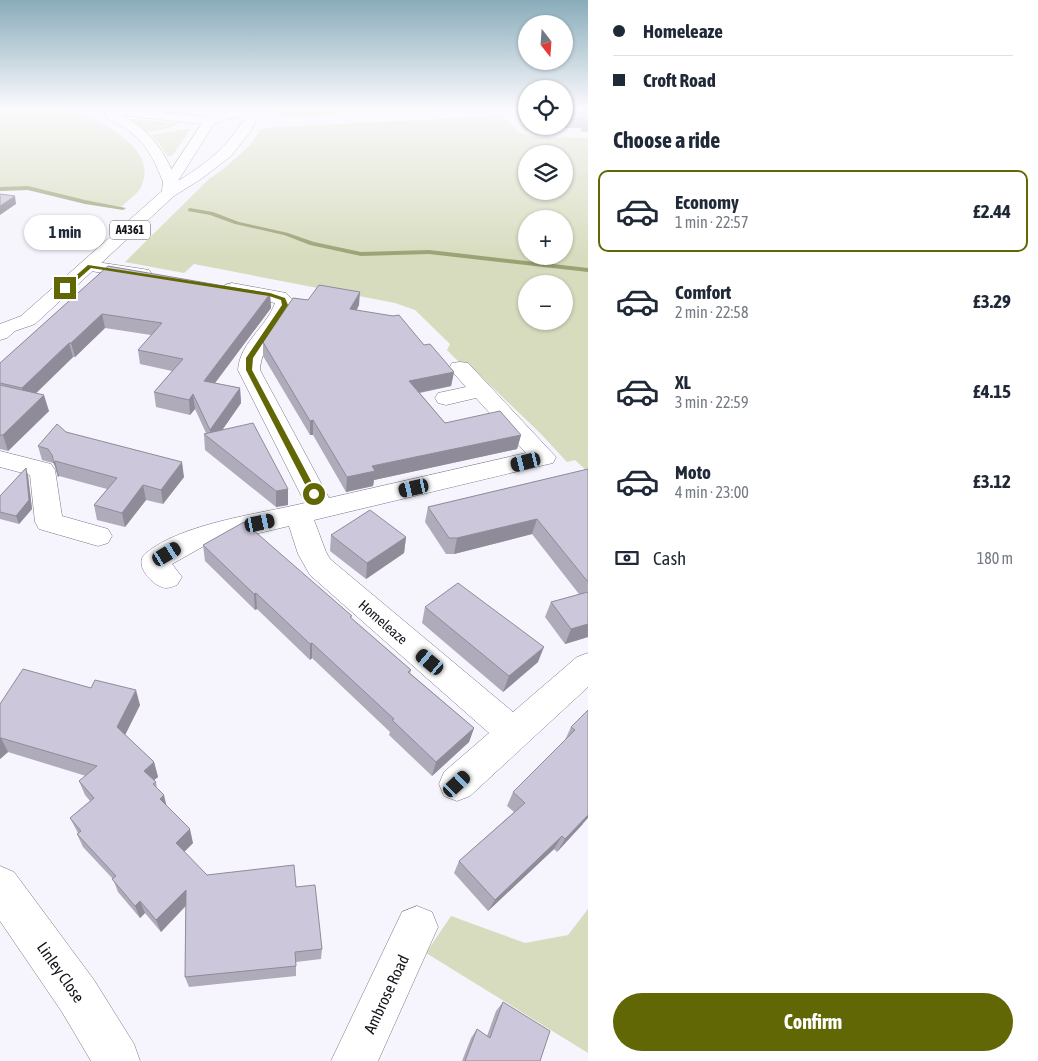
<!DOCTYPE html>
<meta charset="utf-8">
<style>
body{margin:0;font-family:"Asap Condensed",sans-serif;background:#f6f6f7;color:#1f2937;height:100vh;display:flex;flex-direction:column;font-size:19px;white-space:nowrap}
*{box-sizing:border-box;margin:0}
p{font-size:16px;color:#747a83}
.icon{flex:none;width:28px;height:28px;fill:none;stroke:currentColor;stroke-width:2;stroke-linecap:round;stroke-linejoin:round}
.map{position:relative;flex:1;overflow:hidden}
.panel{display:flex;flex-direction:column;background:#fff;width:450px}
.panel>*{flex:none}
.hud{display:grid;align-content:center;height:110px;padding:0 25px;background:#fff}
.needle{width:32px;rotate:163deg}
.fabs{position:absolute;left:518px;top:15px;display:grid;gap:10px}
.fabs a{display:grid;place-items:center;width:55px;height:55px;border-radius:50%;background:#fff;box-shadow:0 1px 4px #0004;font-size:25px}
.end{position:absolute;width:22px;height:22px;margin:-11px;border:6px solid #616705;background:#fff;box-shadow:0 0 0 2px #fff}
.from{border-radius:50%}
.bubble{position:absolute;height:35px;border-radius:18px;background:#fff;box-shadow:0 1px 4px #0004;font-size:16px;font-weight:700;line-height:35px;text-align:center}
.car{position:absolute;width:15px;height:30px;margin:-15px -8px;border-radius:6px;box-shadow:0 0 4px 1px #0007;background:linear-gradient(#222 24%,#8ab4d8 0 40%,#222 0 76%,#8ab4d8 0 86%,#222 0)}
.hud b{display:flex;align-items:center;gap:18px;height:48px;font-size:19px}
.hud b+b{border-top:1px solid #e0e1e3}
.hud i{width:12px;height:12px;background:#1f2937}
ul{padding:0;list-style:none}
li{display:flex;align-items:center;gap:15px;height:82px;margin:0 10px 8px;padding:0 15px;border:2px solid transparent;border-radius:10px}
li div{flex:1}
li b{display:block;font-size:19px}
li em{font-style:normal;font-weight:700}
li.active{border-color:#616705}
li>.icon{width:45px;height:45px;stroke-width:1.5}
h2{padding:0 25px;font-size:22px;line-height:60px}
.pay{display:flex;align-items:center;gap:12px;height:55px;padding:0 25px;font-size:19px}
.pay p{margin-inline-start:auto}
.button{display:flex;gap:10px;margin-top:auto;padding:10px 25px}
.button a{flex:1;height:58px;border-radius:30px;background:#616705;color:#fff;font-size:20px;font-weight:700;line-height:58px;text-align:center}
main{display:flex;flex:1;min-height:0}
.map>svg:first-child{display:block}
</style>
<main>
<div class="map">
<svg width="588" height="1061" viewBox="0 0 588 1061">
<rect width="100%" height="100%" fill="#f6f4fc"/>
<g fill="#d8dcbe" fill-rule="evenodd">
<path d="M0 108C19 108 40 105 58 108 88 113 160 145 142 185 139 193 127 201 121 207L16 188 0 189Z"/>
<polygon points="275,108 492,108 295,117 273,115"/>
<path d="M503 116 518 132 536 137 588 138V472L575 460 567 462 541 434 468 364H461L447 350 450 344 415 310 395 303 194 264 184 273 125 262 209 179C221 172 255 144 260 130L274 127ZM526 154H564V191H526ZM526 219H564V256H526ZM526 284H564V321H526Z"/>
<polygon points="129,119 176,123 180,124 172,126 170,128 147,132"/>
<polygon points="187,129 191,129 172,156 167,156 158,142 150,135"/>
<polygon points="588,909 588,1053 426,953 451,916 525,943 568,935"/>
</g>
<g fill="none" stroke-linecap="round" stroke-linejoin="round">
<g fill="#9ca174" fill-rule="evenodd">
<polygon points="28,186 85,200 126,208 123,210 85,204 28,190 0,191 0,187"/>
<polygon points="190,208 213,212 239,222 288,233 314,242 361,252 429,250 588,268 588,272 429,254 361,256 310,245 284,235 235,224 210,215 188,211 188,209"/>
</g>
<defs>
<g id="minor">
<polygon points="519,108 526,108 526,114 522,113"/>
<polygon points="90,261 143,269 149,270 152,274 149,278 143,279 84,270 81,266 84,262"/>
<path d="M232 283 286 293 295 302C286 327 261 343 260 370L329 498 526 453 476 398 446 405 438 403 435 398 438 393 466 387 449 368 452 363 460 362 468 363 556 457 553 463 544 465 314 520 326 552 330 559 513 712 577 657 588 653V687L470 796 457 801 444 796 439 784 444 772 489 733 310 575 298 554 289 526 204 546 172 564 182 577 177 585C174 586 170 588 166 588 153 587 132 564 146 553 183 523 259 514 305 503L238 370C240 342 266 328 275 303L225 293 223 289 225 285Z"/>
<polygon points="0,451 51,464 55,470 62,516 108,529 112,536 108,543 98,546 39,529 35,522 30,475 0,467"/>
<polygon points="0,866 14,872 94,980 134,1044 140,1061 91,1061 62,1012 0,921"/>
<polygon points="417,906 432,912 438,927 378,1061 331,1061 402,912"/>
</g>
<path id="secondary" d="M88 108H123L209 117 233 108H245L241 115 210 125 121 115C151 130 165 152 177 182L175 185H165L163 182C150 148 139 134 107 118L106 113 90 111Z"/>
<path id="primary" d="M212 108H224L178 181C211 161 232 142 251 108H263L250 132 231 156 201 179 174 196 35 324 15 331 7 338 0 340V324L21 316 162 191 163 182Z"/>
</defs>
<use href="#minor" stroke="#797586" stroke-width="1"/>
<use href="#secondary" stroke="#797586" stroke-width="1"/>
<use href="#primary" stroke="#797586" stroke-width="1"/>
<use href="#minor" fill="#fff" fill-rule="evenodd"/>
<use href="#secondary" fill="#fff" fill-rule="evenodd"/>
<use href="#primary" fill="#fff" fill-rule="evenodd"/>
</g>
<g fill="#afabbb">
<polygon points="564,108 588,108 588,132 582,132 580,128 564,128 562,126 564,126"/>
<polygon points="108,266 270,294 271,308 215,383 240,388 241,403 222,430 288,505 276,507 205,450 204,434 206,433 195,409 190,415 156,407 154,392 172,371 140,364 138,350 151,335 105,328 75,357 73,357 36,393 49,411 8,451 0,449 0,363"/>
<polygon points="308,300 359,305 357,310 424,345 454,372 451,386 420,393 445,423 521,435 517,449 374,480 373,486 346,492 313,435 310,435 263,356 263,342"/>
<polygon points="66,432 184,477 163,504 146,500 125,527 97,520 94,505 107,489 59,476 58,477 55,466 53,463 42,460 38,446"/>
<polygon points="26,468 28,476 32,509 19,524 0,519 0,496"/>
<polygon points="588,469 588,637 565,644 545,617 551,602 579,594 532,534 454,554 446,554 425,522 428,507"/>
<polygon points="331,535 406,537 404,553 366,579 330,551"/>
<polygon points="203,545 351,618 411,670 410,673 474,728 469,742 432,776 389,735 390,732 312,658 310,660 257,609 255,610 205,561"/>
<polygon points="425,607 538,662 503,692 422,623"/>
<polygon points="0,704 140,705 125,735 154,762 158,777 154,780 156,782 157,788 167,806 193,843 184,852 207,875 296,887 322,949 321,959 296,962 296,976 189,987 185,977 186,906 161,932 145,913 140,918 118,892 113,879 83,847 77,834 78,833 70,818 90,801 85,795 79,781 86,776 8,752 0,759"/>
<polygon points="588,710 583,824 557,852 554,849 488,911 454,873 459,861 514,812 507,806 513,792 565,740 571,727"/>
<polygon points="503,1002 540,1061 462,1061 471,1038 477,1029 487,1036 496,1011"/>
</g>
<g fill="#8f8b99">
<polygon points="15,196 16,204 0,215 0,206"/>
<polygon points="360,292 359,305 349,322 350,309"/>
<polygon points="270,294 271,308 206,395 204,381"/>
<polygon points="102,314 105,328 75,357 71,343"/>
<polygon points="69,343 73,357 27,402 22,388"/>
<polygon points="454,372 451,386 407,395 409,381"/>
<polygon points="240,388 241,403 214,442 211,440 210,430"/>
<polygon points="193,394 195,409 190,415 189,400"/>
<polygon points="44,395 49,411 8,451 3,435"/>
<polygon points="313,420 313,435 310,435 310,421"/>
<polygon points="521,435 517,449 374,480 373,486 346,492 347,477 372,466"/>
<polygon points="55,461 59,476 58,477 54,463"/>
<polygon points="182,462 184,477 163,504 161,490"/>
<polygon points="26,468 28,476 32,509 19,524 16,516"/>
<polygon points="143,485 146,500 125,527 122,513"/>
<polygon points="288,489 288,505 276,507 276,491"/>
<polygon points="537,519 532,534 454,554 457,538"/>
<polygon points="406,537 404,553 366,579 367,563"/>
<polygon points="256,593 257,609 255,610 254,594"/>
<polygon points="588,624 588,637 565,644 571,629"/>
<polygon points="312,643 312,658 310,660 310,644"/>
<polygon points="544,647 538,662 503,692 509,676"/>
<polygon points="136,690 140,705 122,741 117,727"/>
<polygon points="474,728 469,742 432,776 436,762"/>
<polygon points="0,738 1,738 8,752 0,759"/>
<polygon points="154,762 158,777 148,785 144,771"/>
<polygon points="164,795 167,808 160,799"/>
<polygon points="588,815 588,818 557,852 565,839"/>
<polygon points="190,829 193,843 180,856 176,843"/>
<polygon points="562,836 554,849 488,911 495,900"/>
<polygon points="186,890 189,902 161,932 156,920"/>
<polygon points="140,901 145,913 140,918 135,906"/>
</g>
<g fill="#ccc7da" stroke="#8f8b99">
<polygon points="564,108 588,108 588,122 585,121 582,118 566,118 564,115"/>
<polygon points="0,194 15,196 0,206"/>
<polygon points="108,266 270,294 204,381 240,388 210,430 193,394 189,400 154,392 183,359 138,350 162,323 102,314 71,343 69,343 22,388 0,383 0,363"/>
<polygon points="319,285 360,292 350,309 393,316 399,315 424,345 430,344 454,372 409,381 445,423 500,411 521,435 372,466 375,471 347,477 313,420 310,421 263,342 293,298 308,300"/>
<polygon points="0,385 44,395 3,435 0,435"/>
<polygon points="253,423 288,489 276,491 204,434"/>
<polygon points="57,424 66,432 182,462 161,490 143,485 122,513 94,505 117,478 55,461 54,463 52,455 48,449 38,446"/>
<polygon points="26,468 29,500 16,516 0,512 0,496"/>
<polygon points="588,469 588,582 537,519 457,538 449,538 428,507"/>
<polygon points="370,510 406,537 367,563 331,535"/>
<polygon points="244,522 352,616 350,617 411,670 408,672 474,728 436,762 392,720 394,719 312,643 310,644 256,593 254,594 203,545"/>
<polygon points="458,583 544,647 509,676 425,607"/>
<polygon points="588,592 588,624 571,629 551,602"/>
<polygon points="23,669 91,688 95,680 136,690 117,727 154,762 144,771 156,782 153,784 164,795 160,799 190,829 176,843 207,875 294,865 296,887 315,885 322,949 295,952 296,966 185,977 186,890 156,920 140,901 135,906 112,879 116,876 77,834 81,831 70,818 94,798 79,781 97,766 1,738 0,738 0,704"/>
<polygon points="588,710 588,815 565,839 562,836 495,900 459,861 525,803 513,792 575,730 571,727"/>
<polygon points="503,1002 550,1031 540,1061 465,1061 477,1029 490,1038"/>
</g>
<linearGradient id="sky" x2="0" y2="1"><stop stop-color="#89acba"/><stop offset="0.42" stop-color="#fbfafe"/><stop offset="1" stop-color="#fbfafe" stop-opacity="0"/></linearGradient>
<rect width="588" height="257" fill="url(#sky)"/>
<polygon fill="#616705" points="88,265 270,293 285,298 288,305 253,358 252,370 318,494 317,495 310,494 246,370 246,358 282,305 281,300 269,296 91,268 67,289 63,289 63,287"/>
<g text-anchor="middle" stroke-width="5" stroke-linejoin="round" paint-order="stroke">
<rect fill="#fff" stroke="#5c5a5f" stroke-width="1" x="110" y="220.5" width="40" height="19" rx="4"/>
<g font-size="12" font-weight="bold" fill="#16141b">
<text x="130" y="234">A4361</text>
</g>
<g font-size="14" fill="#16141b" stroke="#fff">
<text transform="translate(383 622) rotate(41)" y="5">Homeleaze</text>
</g>
<g font-size="16" fill="#16141b" stroke="#fff">
<text transform="translate(61 972) rotate(55)" y="6">Linley Close</text>
<text transform="translate(386 994) rotate(-65)" y="6">Ambrose Road</text>
</g>
</g>
</svg>
<div class="fabs">
<a><svg class="needle" viewBox="-14 -14 28 28"><path d="M0-13l5 13h-10z" fill="#e53935"/><path d="M0 13l5-13h-10z" fill="#747a83"/></svg></a>
<a><svg class="icon" aria-label="locate" viewBox="0 0 24 24"><circle cx="12" cy="12" r="6"/><path d="M12 2v4M12 18v4M2 12h4M18 12h4"/></svg></a>
<a><svg class="icon" aria-label="layers" viewBox="0 0 24 24"><path d="M12 4l9 5-9 5-9-5zM3 14l9 5 9-5"/></svg></a>
<a>+</a>
<a>−</a>
</div>
<i class="end from" style="left:314px;top:494px"></i>
<i class="end" style="left:65px;top:288px"></i>
<div class="bubble" style="left:24px;top:215px;width:82px">1 min</div>
<i class="car" style="left:526px;top:462px;rotate:256deg"></i>
<i class="car" style="left:414px;top:488px;rotate:257deg"></i>
<i class="car" style="left:260px;top:523px;rotate:78deg"></i>
<i class="car" style="left:167px;top:554px;rotate:59deg"></i>
<i class="car" style="left:430px;top:662px;rotate:310deg"></i>
<i class="car" style="left:457px;top:784px;rotate:47deg"></i>
</div>
<section class="panel">
<div class="hud">
<b><i class="from"></i>Homeleaze</b>
<b><i></i>Croft Road</b>
</div>
<h2>Choose a ride</h2>
<ul>
<li class="active"><svg class="icon" aria-label="car" viewBox="0 0 24 24"><path d="M5 17H2v-5l4-1 3-4h7l3 4 3 1v5h-3M9 17h6M6 11h13"/><circle cx="7" cy="17" r="2"/><circle cx="17" cy="17" r="2"/></svg><div><b>Economy</b><p>1 min · 22:57</p></div><em>£2.44</em></li>
<li><svg class="icon" aria-label="car" viewBox="0 0 24 24"><path d="M5 17H2v-5l4-1 3-4h7l3 4 3 1v5h-3M9 17h6M6 11h13"/><circle cx="7" cy="17" r="2"/><circle cx="17" cy="17" r="2"/></svg><div><b>Comfort</b><p>2 min · 22:58</p></div><em>£3.29</em></li>
<li><svg class="icon" aria-label="car" viewBox="0 0 24 24"><path d="M5 17H2v-5l4-1 3-4h7l3 4 3 1v5h-3M9 17h6M6 11h13"/><circle cx="7" cy="17" r="2"/><circle cx="17" cy="17" r="2"/></svg><div><b>XL</b><p>3 min · 22:59</p></div><em>£4.15</em></li>
<li><svg class="icon" aria-label="car" viewBox="0 0 24 24"><path d="M5 17H2v-5l4-1 3-4h7l3 4 3 1v5h-3M9 17h6M6 11h13"/><circle cx="7" cy="17" r="2"/><circle cx="17" cy="17" r="2"/></svg><div><b>Moto</b><p>4 min · 23:00</p></div><em>£3.12</em></li>
</ul>
<div class="pay"><svg class="icon" aria-label="cash" viewBox="0 0 24 24"><path d="M3 7h18v10H3z"/><circle cx="12" cy="12" r="2"/></svg>Cash<p>180 m</p></div>
<div class="button"><a>Confirm</a></div>
</section>
</main>
